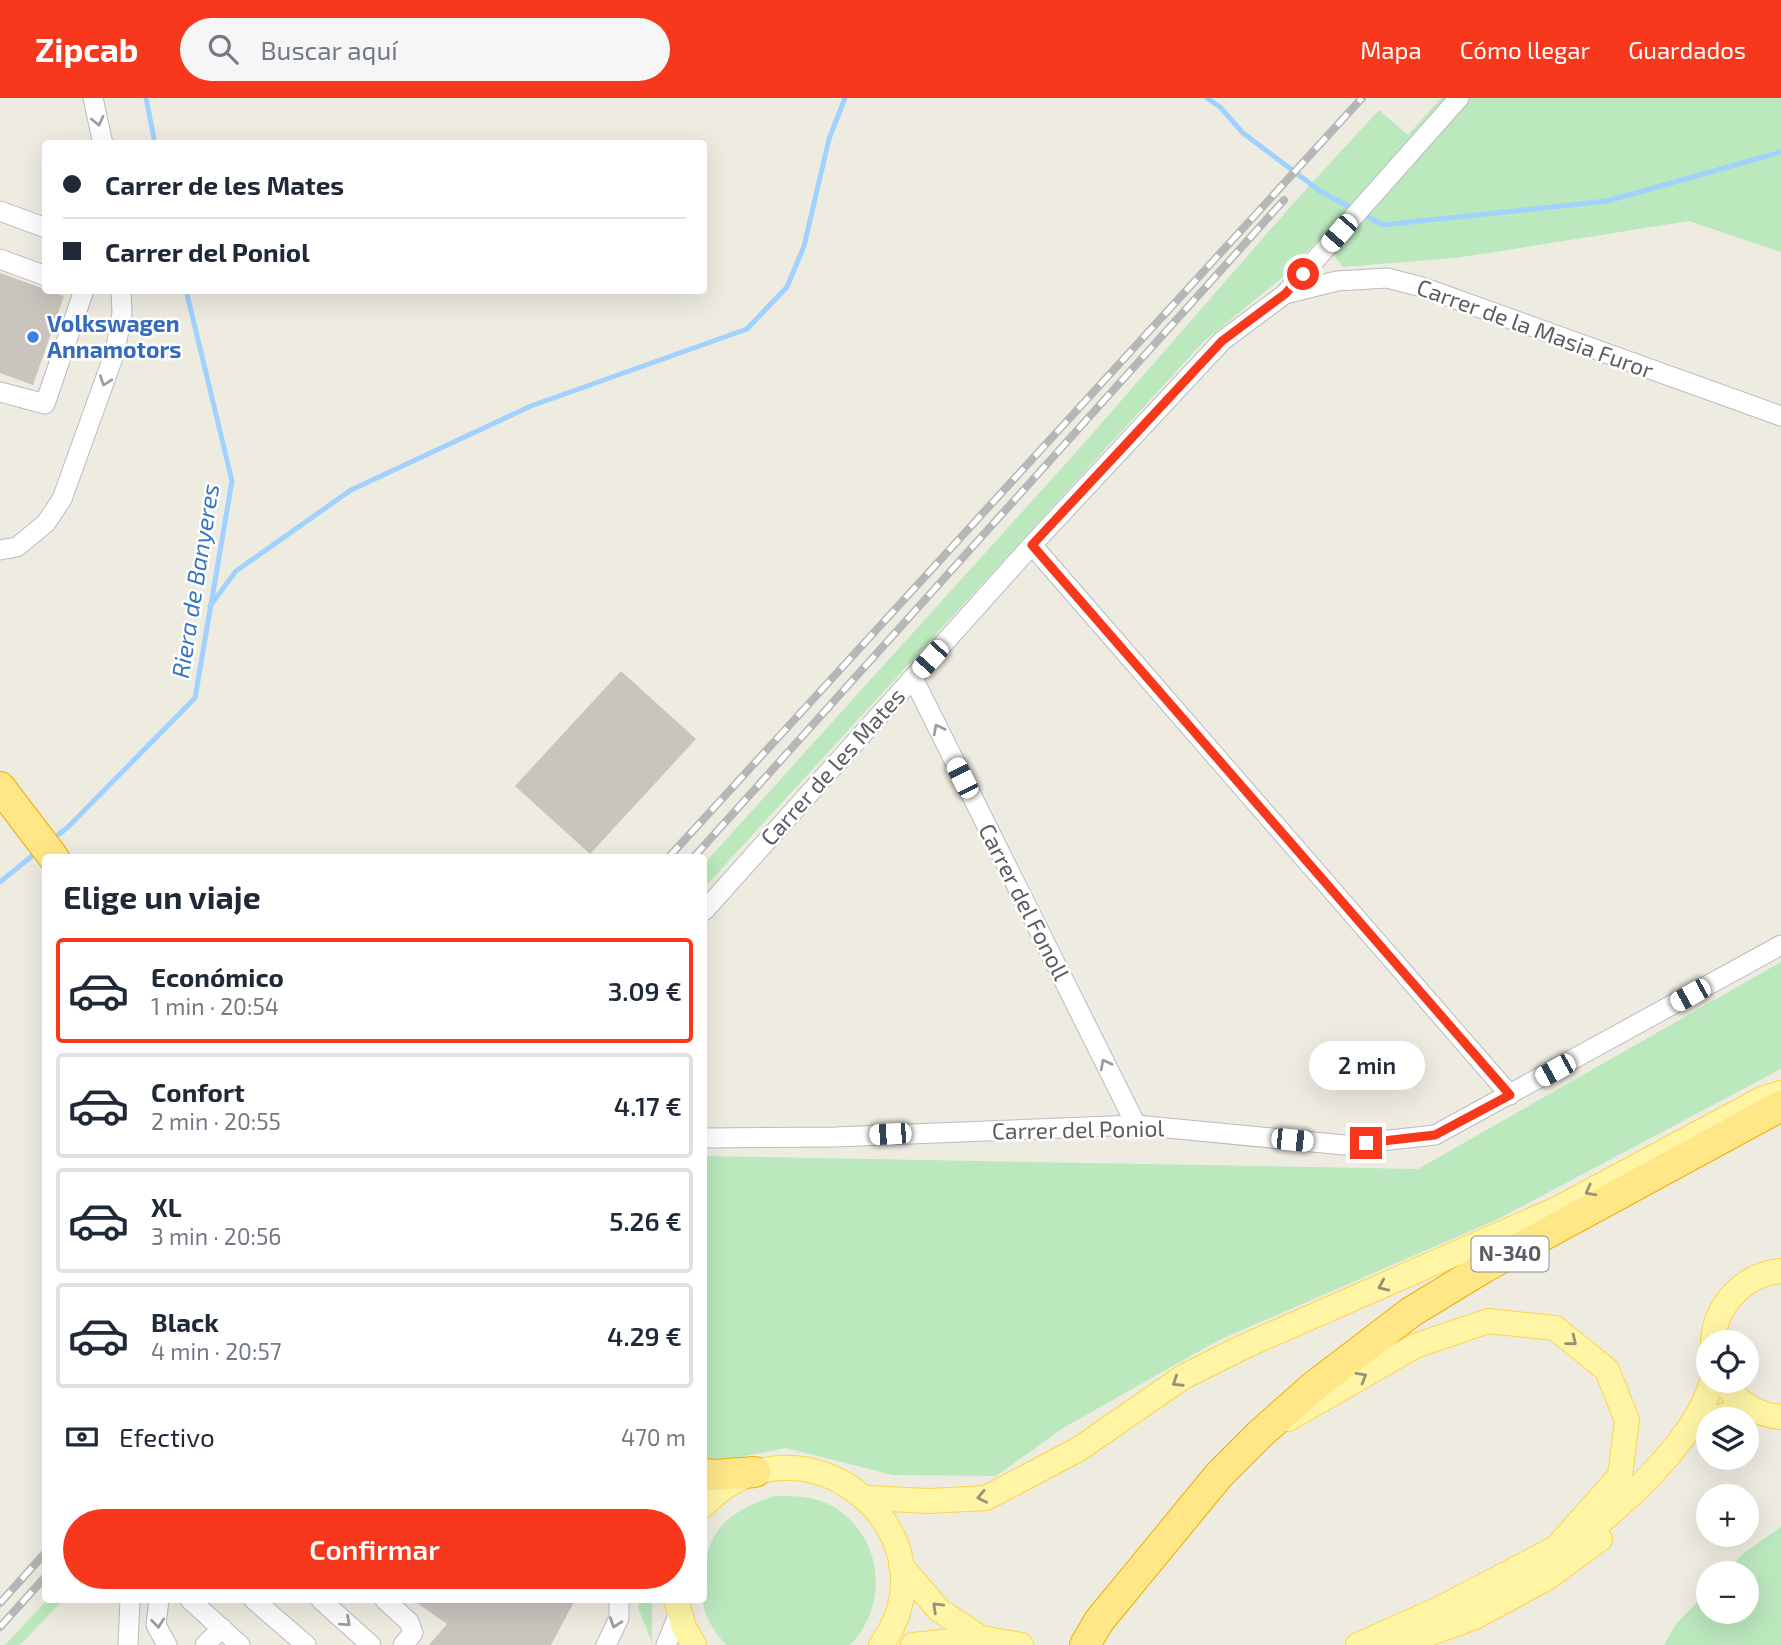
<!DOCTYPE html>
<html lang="es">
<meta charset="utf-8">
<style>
body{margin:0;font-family:"Exo 2",sans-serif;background:#f6f6f7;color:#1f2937;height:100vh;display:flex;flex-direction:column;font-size:26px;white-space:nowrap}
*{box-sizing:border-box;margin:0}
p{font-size:23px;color:#747a83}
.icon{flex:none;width:38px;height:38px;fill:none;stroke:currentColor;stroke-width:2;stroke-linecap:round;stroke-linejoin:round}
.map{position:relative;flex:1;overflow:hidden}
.side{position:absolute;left:42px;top:756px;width:665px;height:749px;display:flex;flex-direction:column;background:#fff;border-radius:7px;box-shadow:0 7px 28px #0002}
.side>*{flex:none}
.banner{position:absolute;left:42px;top:42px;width:665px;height:154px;border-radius:7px;box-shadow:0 7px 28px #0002;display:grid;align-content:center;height:154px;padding:0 21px;background:#fff}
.tools{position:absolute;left:1696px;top:1232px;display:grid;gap:14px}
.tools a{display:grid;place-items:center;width:63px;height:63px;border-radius:50%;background:#fff;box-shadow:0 7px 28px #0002;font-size:35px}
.end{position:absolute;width:32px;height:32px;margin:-16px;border:9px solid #f8381d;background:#fff;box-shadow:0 0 0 4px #fff}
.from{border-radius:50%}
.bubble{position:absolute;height:49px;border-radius:24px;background:#fff;box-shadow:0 7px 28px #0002;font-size:23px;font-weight:600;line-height:49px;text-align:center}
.car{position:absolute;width:21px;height:42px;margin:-21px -10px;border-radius:9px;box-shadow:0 0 5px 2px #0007;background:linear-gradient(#fff 24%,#345 0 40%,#fff 0 76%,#345 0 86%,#fff 0)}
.banner b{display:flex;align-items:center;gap:24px;height:66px;font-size:26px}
.banner b+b{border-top:2px solid #e0e1e3}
.banner i{width:18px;height:18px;background:#1f2937}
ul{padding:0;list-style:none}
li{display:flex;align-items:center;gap:21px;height:105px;margin:0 14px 10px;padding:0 7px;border:4px solid #e0e1e3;border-radius:7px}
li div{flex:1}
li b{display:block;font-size:26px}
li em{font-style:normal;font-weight:600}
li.current{border-color:#f8381d}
li>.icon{width:63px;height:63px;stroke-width:1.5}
h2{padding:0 21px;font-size:32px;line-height:84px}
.pay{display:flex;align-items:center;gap:18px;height:77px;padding:0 21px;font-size:26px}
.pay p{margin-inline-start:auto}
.action{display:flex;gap:14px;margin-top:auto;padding:14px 21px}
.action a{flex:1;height:80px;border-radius:42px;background:#f8381d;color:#fff;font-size:28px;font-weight:600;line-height:80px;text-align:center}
header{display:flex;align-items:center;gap:42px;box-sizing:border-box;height:98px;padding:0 35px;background:#f8381d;color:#fff}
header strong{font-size:33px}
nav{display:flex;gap:38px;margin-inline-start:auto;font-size:24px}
.search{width:490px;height:63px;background:#f6f6f7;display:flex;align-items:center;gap:18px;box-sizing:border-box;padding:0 24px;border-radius:38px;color:#747a83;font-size:26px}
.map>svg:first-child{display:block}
</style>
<header>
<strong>Zipcab</strong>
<div class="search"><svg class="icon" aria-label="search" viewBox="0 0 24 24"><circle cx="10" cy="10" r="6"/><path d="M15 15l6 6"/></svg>Buscar aquí</div>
<nav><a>Mapa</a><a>Cómo llegar</a><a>Guardados</a></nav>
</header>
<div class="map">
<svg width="1781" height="1547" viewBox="0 0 1781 1547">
<rect width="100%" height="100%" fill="#eeece1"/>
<g fill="#bbe8bd">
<polygon points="1441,0 1781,0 1781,154 1689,123 1456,160 1343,169 1320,140 1282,180 1204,243 704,790 704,766 1079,351 1298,100 1379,12 1408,37"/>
<polygon points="1781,864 1781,971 1496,1122 1219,1242 1063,1330 996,1378 893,1377 786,1350 745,1358 704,1379 704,1058 1418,1071"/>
<path d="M775 1398C795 1398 815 1398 832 1408 883 1437 890 1507 850 1547H726C716 1535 705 1521 703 1505 702 1502 704 1492 704 1485 704 1433 728 1413 775 1398Z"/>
<polygon points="1781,1429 1781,1547 1664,1547 1676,1526 1708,1493 1708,1514 1746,1514 1746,1475 1725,1475 1745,1454"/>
<polygon points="47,1502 63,1502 20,1547 5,1547"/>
<polygon points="640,1502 652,1502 652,1544 638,1510"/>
</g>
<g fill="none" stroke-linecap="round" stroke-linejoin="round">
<g stroke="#a0d1ff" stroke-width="5">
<polyline points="146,0 155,46"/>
<polyline points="1207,0 1220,9 1243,35 1320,93 1383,127 1607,103 1781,54"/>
<polyline points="210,508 236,473 351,392 531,308 747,231 787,189 804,148 829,41 845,0"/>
<polyline points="53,741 68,729 195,600 232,383 186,192"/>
<polyline points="0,784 37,754"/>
</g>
</g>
<g fill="#c9c5be">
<polygon points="0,175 64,198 33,287 0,275"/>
<polygon points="621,573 696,641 590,756 515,688"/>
<polygon points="413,1502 575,1502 551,1547 429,1547 447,1526"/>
</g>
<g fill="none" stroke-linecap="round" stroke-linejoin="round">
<defs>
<g id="minor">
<polyline points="93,0 103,46"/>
<polyline points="0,113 46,130"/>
<polyline points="0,161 46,178"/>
<polyline points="1285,196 1337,183 1387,180 1422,189 1781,318"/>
<polyline points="0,294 45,306 84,192"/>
<polyline points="1032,447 1510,997"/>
<polyline points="0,452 17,449 46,425 62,401 115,254 122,215 121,192"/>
<polyline points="913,580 1136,1027"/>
<polyline points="704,813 1032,447 1222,243 1285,196 1459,0"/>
<polyline points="704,1040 835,1039 1136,1027 1344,1047 1435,1037 1781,847"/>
<polyline points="159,1502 156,1527 167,1547"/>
<polyline points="190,1502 240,1547"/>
<polyline points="254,1502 306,1547"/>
<polyline points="321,1502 371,1547"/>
<polyline points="385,1502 409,1524 413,1535 403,1547"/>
<polyline points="128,1547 130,1502"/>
<polyline points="205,1547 222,1530"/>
<polyline points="606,1547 619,1520 619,1502"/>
<polyline points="666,1547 679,1515"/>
</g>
<g id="major">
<path d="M1713 1244C1715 1207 1744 1176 1781 1173"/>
<path d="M1723 1283C1736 1303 1756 1317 1781 1319"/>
<polyline points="1288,1321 1415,1248 1488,1223 1555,1230 1607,1272 1627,1322 1620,1378 1556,1450 1441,1510 1358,1547"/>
<polyline points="1715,1321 1731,1315 1754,1312"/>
<polyline points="866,1400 929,1403 986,1400 1079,1351 1183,1279 1245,1248 1557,1111 1762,1001 1781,995"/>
<path d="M704 1407C804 1304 961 1436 881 1547"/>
<path d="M1577 1443C1624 1406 1696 1342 1712 1283"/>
<polyline points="901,1468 939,1512 981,1540"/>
<polyline points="676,1502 684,1529 694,1547"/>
<polyline points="913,1547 981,1540 1021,1547"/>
<polyline points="1398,1547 1475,1519 1547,1480 1600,1441"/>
</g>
<g id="highway">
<polyline points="0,689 54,760"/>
<polyline points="704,1376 716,1377 755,1374"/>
<polyline points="1085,1547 1099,1523 1219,1377 1260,1336 1313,1289 1411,1214 1485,1169 1781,1008"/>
</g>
</defs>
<use href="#minor" stroke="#b9bbc1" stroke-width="21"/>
<use href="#major" stroke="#fdd44b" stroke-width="26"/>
<use href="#highway" stroke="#efaf00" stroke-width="32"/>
<use href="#minor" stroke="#fff" stroke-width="19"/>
<use href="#major" stroke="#fff5a5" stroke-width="24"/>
<use href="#highway" stroke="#ffe687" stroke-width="30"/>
<defs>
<g id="rail">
<polyline points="668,760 1362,0"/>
<polyline points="693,760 1284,102"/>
<polyline points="0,1505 46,1454"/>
<polyline points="0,1529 46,1478"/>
</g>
</defs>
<use href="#rail" stroke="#b5b6b6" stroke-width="8"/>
<use href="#rail" stroke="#fff" stroke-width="5" stroke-dasharray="16" stroke-linecap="butt"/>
</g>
<defs><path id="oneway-chevron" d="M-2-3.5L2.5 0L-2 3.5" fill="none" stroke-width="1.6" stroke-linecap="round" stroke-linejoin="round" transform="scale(1.75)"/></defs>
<g stroke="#9c9ea1">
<use href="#oneway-chevron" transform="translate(98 23) rotate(77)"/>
<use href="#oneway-chevron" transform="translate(105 283) rotate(109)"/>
<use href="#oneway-chevron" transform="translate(938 631) rotate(-117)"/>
<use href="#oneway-chevron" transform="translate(1105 966) rotate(-117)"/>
<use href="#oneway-chevron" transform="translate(346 1524) rotate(42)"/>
<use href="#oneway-chevron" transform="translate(158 1525) rotate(84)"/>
<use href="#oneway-chevron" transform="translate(615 1525) rotate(109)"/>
</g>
<g stroke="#94927a">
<use href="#oneway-chevron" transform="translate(1590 1093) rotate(152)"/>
<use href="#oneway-chevron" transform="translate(1383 1188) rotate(156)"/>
<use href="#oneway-chevron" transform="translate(1572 1243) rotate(39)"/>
<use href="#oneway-chevron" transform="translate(1362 1279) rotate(-30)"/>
<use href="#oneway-chevron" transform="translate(1177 1284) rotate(147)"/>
<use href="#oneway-chevron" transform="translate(982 1399) rotate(168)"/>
<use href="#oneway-chevron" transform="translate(937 1509) rotate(-136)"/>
</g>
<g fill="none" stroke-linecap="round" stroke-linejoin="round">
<polyline stroke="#f8381d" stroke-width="9" points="1303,176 1285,196 1222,243 1032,447 1510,997 1435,1037 1366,1045"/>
</g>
<circle fill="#3f7fe0" stroke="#fff" stroke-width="2.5" cx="33" cy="239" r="7"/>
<g text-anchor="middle" stroke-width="5" stroke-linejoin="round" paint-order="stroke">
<rect fill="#fff" stroke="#8c8e92" stroke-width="2" x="1471.5" y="1138.5" width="77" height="35" rx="5"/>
<g font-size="21" font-weight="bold" fill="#5a5d63">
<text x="1510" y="1163">N-340</text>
</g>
<g font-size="23" font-weight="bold" fill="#366cbe" stroke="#fff" text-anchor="start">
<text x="47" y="234">Volkswagen<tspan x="47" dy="26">Annamotors</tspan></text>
</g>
<g font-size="23" fill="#5a5d63" stroke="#fff">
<text transform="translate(1535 231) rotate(20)" y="8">Carrer de la Masia Furor</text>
<text transform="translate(833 669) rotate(-48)" y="8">Carrer de les Mates</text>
<text transform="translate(1024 804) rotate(63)" y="8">Carrer del Fonoll</text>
<text transform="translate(1078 1032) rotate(-1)" y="8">Carrer del Poniol</text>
</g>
<g font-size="24" font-style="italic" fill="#3675c4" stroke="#fff">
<text transform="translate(196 483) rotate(-81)" y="8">Riera de Banyeres</text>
</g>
</g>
</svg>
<div class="tools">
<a><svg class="icon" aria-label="locate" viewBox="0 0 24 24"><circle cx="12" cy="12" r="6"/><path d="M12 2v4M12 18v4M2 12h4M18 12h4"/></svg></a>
<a><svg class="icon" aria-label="layers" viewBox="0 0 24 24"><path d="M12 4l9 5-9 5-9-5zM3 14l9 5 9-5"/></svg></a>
<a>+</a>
<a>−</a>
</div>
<i class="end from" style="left:1303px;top:176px"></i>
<i class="end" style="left:1366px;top:1045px"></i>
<div class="bubble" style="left:1309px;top:943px;width:116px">2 min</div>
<i class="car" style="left:1339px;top:135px;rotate:221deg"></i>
<i class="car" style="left:930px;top:561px;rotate:222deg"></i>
<i class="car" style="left:962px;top:680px;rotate:333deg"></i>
<i class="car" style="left:1690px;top:897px;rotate:241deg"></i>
<i class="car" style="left:1555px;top:972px;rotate:241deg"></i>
<i class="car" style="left:890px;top:1036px;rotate:267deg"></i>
<i class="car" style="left:1292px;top:1042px;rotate:96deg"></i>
<div class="banner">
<b><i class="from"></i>Carrer de les Mates</b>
<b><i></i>Carrer del Poniol</b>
</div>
<section class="side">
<h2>Elige un viaje</h2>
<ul>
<li class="current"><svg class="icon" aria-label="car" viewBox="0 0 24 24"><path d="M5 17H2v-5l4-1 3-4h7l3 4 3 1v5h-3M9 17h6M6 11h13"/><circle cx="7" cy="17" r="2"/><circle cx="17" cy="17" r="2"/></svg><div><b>Económico</b><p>1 min · 20:54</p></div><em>3.09 €</em></li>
<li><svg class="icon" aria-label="car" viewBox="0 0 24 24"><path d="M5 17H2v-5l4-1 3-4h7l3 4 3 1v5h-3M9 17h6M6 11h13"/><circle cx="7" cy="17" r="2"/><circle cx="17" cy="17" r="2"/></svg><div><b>Confort</b><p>2 min · 20:55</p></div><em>4.17 €</em></li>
<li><svg class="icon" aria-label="car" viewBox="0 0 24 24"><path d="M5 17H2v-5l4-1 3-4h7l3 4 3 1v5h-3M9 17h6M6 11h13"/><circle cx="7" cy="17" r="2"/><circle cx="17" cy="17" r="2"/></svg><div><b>XL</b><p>3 min · 20:56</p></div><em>5.26 €</em></li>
<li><svg class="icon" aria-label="car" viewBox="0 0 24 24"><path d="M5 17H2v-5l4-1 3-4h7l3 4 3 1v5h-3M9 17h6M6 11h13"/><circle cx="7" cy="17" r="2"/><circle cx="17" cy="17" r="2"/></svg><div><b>Black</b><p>4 min · 20:57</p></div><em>4.29 €</em></li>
</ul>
<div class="pay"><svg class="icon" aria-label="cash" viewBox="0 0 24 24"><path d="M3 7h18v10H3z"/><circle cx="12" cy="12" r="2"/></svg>Efectivo<p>470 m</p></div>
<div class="action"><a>Confirmar</a></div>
</section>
</div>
